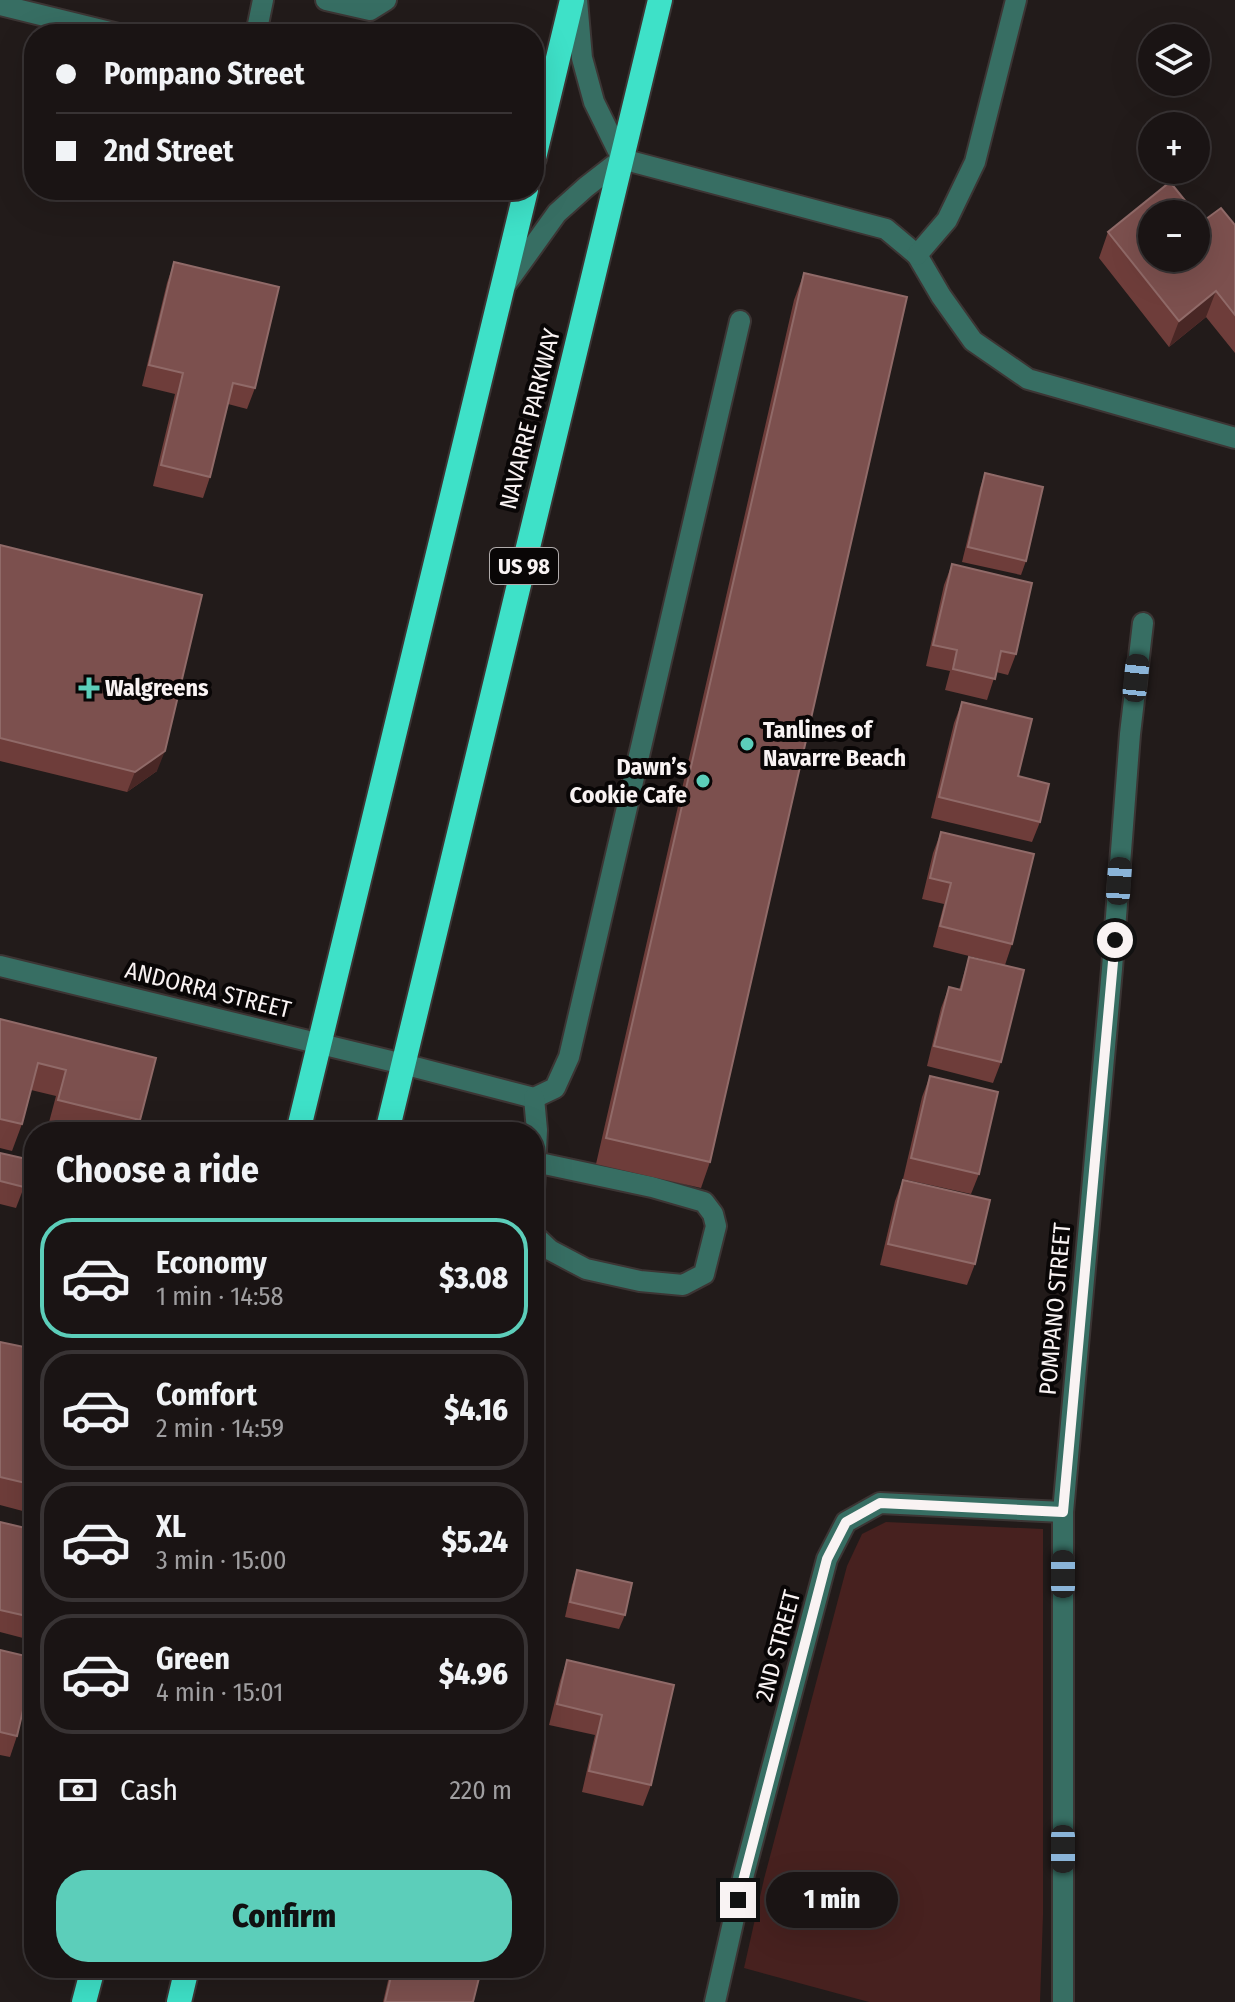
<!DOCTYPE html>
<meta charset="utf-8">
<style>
body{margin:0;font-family:"Fira Sans Condensed",sans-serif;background:#272122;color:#f1f3f6;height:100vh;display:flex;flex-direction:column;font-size:30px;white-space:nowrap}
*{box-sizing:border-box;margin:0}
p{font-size:26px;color:#9f9ea0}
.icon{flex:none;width:44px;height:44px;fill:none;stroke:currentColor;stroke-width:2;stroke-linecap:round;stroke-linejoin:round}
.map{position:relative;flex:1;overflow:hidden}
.side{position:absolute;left:24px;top:1122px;width:520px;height:856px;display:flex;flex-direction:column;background:#1a1414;border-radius:32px;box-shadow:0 8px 32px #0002,0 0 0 2px #383334}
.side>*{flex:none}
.hud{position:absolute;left:24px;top:24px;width:520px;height:176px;border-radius:32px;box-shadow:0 8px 32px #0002,0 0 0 2px #383334;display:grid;align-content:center;height:176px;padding:0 32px;background:#1a1414}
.tools{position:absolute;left:1138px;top:24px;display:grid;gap:16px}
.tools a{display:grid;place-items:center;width:72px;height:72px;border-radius:50%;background:#1a1414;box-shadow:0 8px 32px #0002,0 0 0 2px #383334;font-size:40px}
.end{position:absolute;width:36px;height:36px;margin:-18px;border:10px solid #f9f3f3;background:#111;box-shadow:0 0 0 4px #111}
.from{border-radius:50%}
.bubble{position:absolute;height:56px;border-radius:28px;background:#1a1414;box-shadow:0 8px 32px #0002,0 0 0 2px #383334;font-size:26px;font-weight:800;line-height:56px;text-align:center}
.car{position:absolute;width:24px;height:48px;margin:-24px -12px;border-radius:10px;box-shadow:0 0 6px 2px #0007;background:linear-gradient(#222 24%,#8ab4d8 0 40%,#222 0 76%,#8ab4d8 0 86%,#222 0)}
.hud b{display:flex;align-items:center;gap:28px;height:76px;font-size:30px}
.hud b+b{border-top:2px solid #383334}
.hud i{width:20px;height:20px;background:#f1f3f6}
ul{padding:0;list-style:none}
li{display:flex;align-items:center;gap:24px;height:120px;margin:0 16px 12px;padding:0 16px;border:4px solid #383334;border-radius:32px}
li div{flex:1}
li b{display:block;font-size:30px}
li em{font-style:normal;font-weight:800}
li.on{border-color:#5cceba}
li>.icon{width:72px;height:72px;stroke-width:1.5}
h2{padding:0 32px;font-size:36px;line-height:96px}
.pay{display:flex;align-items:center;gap:20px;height:88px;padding:0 32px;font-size:30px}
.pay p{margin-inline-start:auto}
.button{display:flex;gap:16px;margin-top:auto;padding:16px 32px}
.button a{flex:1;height:92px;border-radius:32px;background:#5cceba;color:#111;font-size:32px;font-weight:800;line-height:92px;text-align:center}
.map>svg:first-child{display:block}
</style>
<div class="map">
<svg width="1235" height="2002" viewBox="0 0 1235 2002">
<rect width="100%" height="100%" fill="#221b1a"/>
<polygon fill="#47211f" points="886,1522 1043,1529 1043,1915 1040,2002 869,2002 744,1968 764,1879 847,1566 862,1534"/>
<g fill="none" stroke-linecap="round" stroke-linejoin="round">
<defs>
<g id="lane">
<polyline points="326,0 370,10 386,0"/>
<polyline points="256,34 263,0"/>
<polyline points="403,1064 534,1098 555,1088 569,1057 740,321"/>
<polyline points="534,1190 537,1130 534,1098"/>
<polyline points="534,1235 550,1250 586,1269 640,1281 683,1285 704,1274 716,1226 713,1214 704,1202 652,1187 535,1162"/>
</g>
<g id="street">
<polyline points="577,0 582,58 594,102 622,159 886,229 917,255 941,296 973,341 1028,379 1235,438"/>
<polyline points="0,5 118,34"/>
<polyline points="917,255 947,220 975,162 1016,0"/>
<polyline points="506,284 557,213 586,187 622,159"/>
<polyline points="0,966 403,1064"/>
<polyline points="715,2002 744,1874 827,1559 846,1522 880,1503 1063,1512"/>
<polyline points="1063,2002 1063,1512 1112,969 1130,734 1143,623"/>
</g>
<g id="highway">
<polyline points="534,158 572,0"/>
<polyline points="298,1132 526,190"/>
<polyline points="387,1132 660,0"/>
<polyline points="84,2002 93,1968"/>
<polyline points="179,2002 187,1968"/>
</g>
</defs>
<use href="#lane" stroke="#3c3534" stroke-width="24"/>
<use href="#street" stroke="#3c3534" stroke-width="24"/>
<use href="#highway" stroke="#3c3534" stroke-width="28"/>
<use href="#lane" stroke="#376e63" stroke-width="20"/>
<use href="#street" stroke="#376e63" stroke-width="20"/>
<use href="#highway" stroke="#3ee1c8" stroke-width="24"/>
</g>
<g fill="#6e3d3a">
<polygon points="1202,222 1235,225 1235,353 1206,317 1169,347 1099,258 1108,232"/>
<polygon points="174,262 255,388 247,409 228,404 210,477 203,498 153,486 175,394 142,386 167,283"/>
<polygon points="804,273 710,1162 701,1188 596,1164 794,300"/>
<polygon points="985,473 1026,561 1021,575 962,562 980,488"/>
<polygon points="0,545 157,771 127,792 0,761"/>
<polygon points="952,564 1016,654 1008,675 996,672 987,700 945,690 950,671 926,666 944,585"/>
<polygon points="962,702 1018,776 1040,822 1032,842 931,818 954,723"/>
<polygon points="941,832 1012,944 1005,965 933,947 944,904 922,899 933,853"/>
<polygon points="969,957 1001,1062 993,1083 927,1066 941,1008 949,987 959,990"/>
<polygon points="0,1019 140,1120 136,1132 72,1132 48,1126 56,1096 31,1090 22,1124 12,1151 0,1148"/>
<polygon points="930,1076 979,1174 971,1194 903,1179 922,1097"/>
<polygon points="0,1153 24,1187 16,1208 0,1204"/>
<polygon points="903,1180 975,1264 967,1285 880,1265 895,1201"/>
<polygon points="0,1342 34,1349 34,1514 0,1505"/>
<polygon points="0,1522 31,1617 23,1638 0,1632"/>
<polygon points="577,1570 625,1615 619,1629 565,1617 572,1585"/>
<polygon points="0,1650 17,1736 10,1757 0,1755"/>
<polygon points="567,1660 651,1785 643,1806 582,1792 595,1735 549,1725 560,1681"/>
<polygon points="391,1968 453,1968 473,2002 383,2002"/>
</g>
<g fill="#492725">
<polygon points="1216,291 1206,317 1169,347 1179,321"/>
<polygon points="165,751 157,771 127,792 135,772"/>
</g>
<g fill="#7c504e" stroke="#906a68" stroke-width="2">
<polygon points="1170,182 1196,214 1152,214 1152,258 1196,258 1196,215 1202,222 1221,208 1235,225 1235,315 1216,291 1179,321 1108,232"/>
<polygon points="174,262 279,287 255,388 233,383 210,477 161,465 183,373 149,365"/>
<polygon points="804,273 907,297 710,1162 606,1138"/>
<polygon points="985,473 1043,487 1026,561 968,547"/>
<polygon points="0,545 202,595 165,751 135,772 0,738"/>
<polygon points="952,564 1032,583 1016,654 1001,651 995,679 953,669 957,650 933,645"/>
<polygon points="962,702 1032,719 1018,776 1049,784 1040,822 939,797"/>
<polygon points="941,832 1034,854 1012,944 940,926 951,883 930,878"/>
<polygon points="969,957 1024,970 1001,1062 934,1046 949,987 961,990"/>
<polygon points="0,1019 156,1058 140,1120 58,1100 66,1070 38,1063 22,1124 0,1119"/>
<polygon points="930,1076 998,1092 979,1174 911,1158"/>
<polygon points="0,1153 31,1160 24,1187 0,1181"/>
<polygon points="903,1180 990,1200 975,1264 888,1244"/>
<polygon points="0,1342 34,1349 34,1485 0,1477"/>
<polygon points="0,1522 34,1530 34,1603 31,1617 0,1610"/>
<polygon points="577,1570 632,1583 625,1615 570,1602"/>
<polygon points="0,1650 34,1658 34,1663 17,1736 0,1732"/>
<polygon points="567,1660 674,1685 651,1785 589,1771 602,1715 557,1704"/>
<polygon points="393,1968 453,1968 480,1974 473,2002 385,2002"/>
</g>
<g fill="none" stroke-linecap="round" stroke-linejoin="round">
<polyline stroke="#f9f3f3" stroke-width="10" points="738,1900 827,1559 846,1522 880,1503 1063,1512 1115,940"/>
</g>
<g fill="#5cceba" stroke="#090606" stroke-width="3">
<path d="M85 676h8v8h8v8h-8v8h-8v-8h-8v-8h8z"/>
<circle cx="747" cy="744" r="8"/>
<circle cx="703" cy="781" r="8"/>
</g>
<g text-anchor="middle" stroke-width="8" stroke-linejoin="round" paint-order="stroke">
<rect fill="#090606" stroke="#b1acac" stroke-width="2" x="490" y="548" width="68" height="36" rx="6"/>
<g font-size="22" font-weight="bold" fill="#f9f3f3">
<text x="524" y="574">US 98</text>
</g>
<g font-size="24" fill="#f9f3f3" stroke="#090606">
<text transform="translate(530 419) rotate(-76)" y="8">NAVARRE PARKWAY</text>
<text transform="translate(208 990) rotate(14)" y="8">ANDORRA STREET</text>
<text transform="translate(1055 1309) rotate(-85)" y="8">POMPANO STREET</text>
<text transform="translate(778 1646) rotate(-75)" y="8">2ND STREET</text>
</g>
<g font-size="24" font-weight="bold" fill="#f9f3f3" stroke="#090606" text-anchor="start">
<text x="105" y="696">Walgreens</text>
<text x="763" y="738">Tanlines of<tspan x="763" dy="28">Navarre Beach</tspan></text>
<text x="687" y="775" text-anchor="end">Dawn’s<tspan x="687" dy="28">Cookie Cafe</tspan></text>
</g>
</g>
</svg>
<div class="tools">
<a><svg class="icon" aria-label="layers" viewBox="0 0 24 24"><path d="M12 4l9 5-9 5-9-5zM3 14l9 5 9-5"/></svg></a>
<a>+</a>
<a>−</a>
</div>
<i class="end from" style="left:1115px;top:940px"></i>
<i class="end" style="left:738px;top:1900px"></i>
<div class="bubble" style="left:766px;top:1872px;width:132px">1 min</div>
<i class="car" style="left:1136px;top:678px;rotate:6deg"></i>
<i class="car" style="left:1119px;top:881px;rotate:4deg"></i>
<i class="car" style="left:1063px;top:1574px;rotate:0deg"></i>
<i class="car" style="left:1063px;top:1849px;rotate:180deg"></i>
<div class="hud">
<b><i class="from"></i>Pompano Street</b>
<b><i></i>2nd Street</b>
</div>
<section class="side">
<h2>Choose a ride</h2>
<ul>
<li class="on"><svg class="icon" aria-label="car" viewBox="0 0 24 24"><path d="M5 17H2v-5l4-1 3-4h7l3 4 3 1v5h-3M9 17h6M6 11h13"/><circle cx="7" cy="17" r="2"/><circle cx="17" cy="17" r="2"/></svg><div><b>Economy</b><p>1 min · 14:58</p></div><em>$3.08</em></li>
<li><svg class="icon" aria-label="car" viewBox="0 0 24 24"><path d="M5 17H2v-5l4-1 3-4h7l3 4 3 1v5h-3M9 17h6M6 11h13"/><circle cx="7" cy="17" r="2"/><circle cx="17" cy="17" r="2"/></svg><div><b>Comfort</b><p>2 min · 14:59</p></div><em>$4.16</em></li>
<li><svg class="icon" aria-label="car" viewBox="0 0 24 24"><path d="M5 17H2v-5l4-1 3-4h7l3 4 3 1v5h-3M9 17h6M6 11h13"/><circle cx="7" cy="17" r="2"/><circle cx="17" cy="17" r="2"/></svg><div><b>XL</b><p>3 min · 15:00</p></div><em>$5.24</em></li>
<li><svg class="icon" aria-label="car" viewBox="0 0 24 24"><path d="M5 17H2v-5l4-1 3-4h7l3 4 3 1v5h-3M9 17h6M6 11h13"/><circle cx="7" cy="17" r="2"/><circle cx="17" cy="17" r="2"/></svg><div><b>Green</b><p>4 min · 15:01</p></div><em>$4.96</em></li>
</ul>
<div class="pay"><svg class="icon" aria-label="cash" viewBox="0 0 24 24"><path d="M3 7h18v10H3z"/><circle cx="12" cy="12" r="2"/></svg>Cash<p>220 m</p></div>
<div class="button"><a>Confirm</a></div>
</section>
</div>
